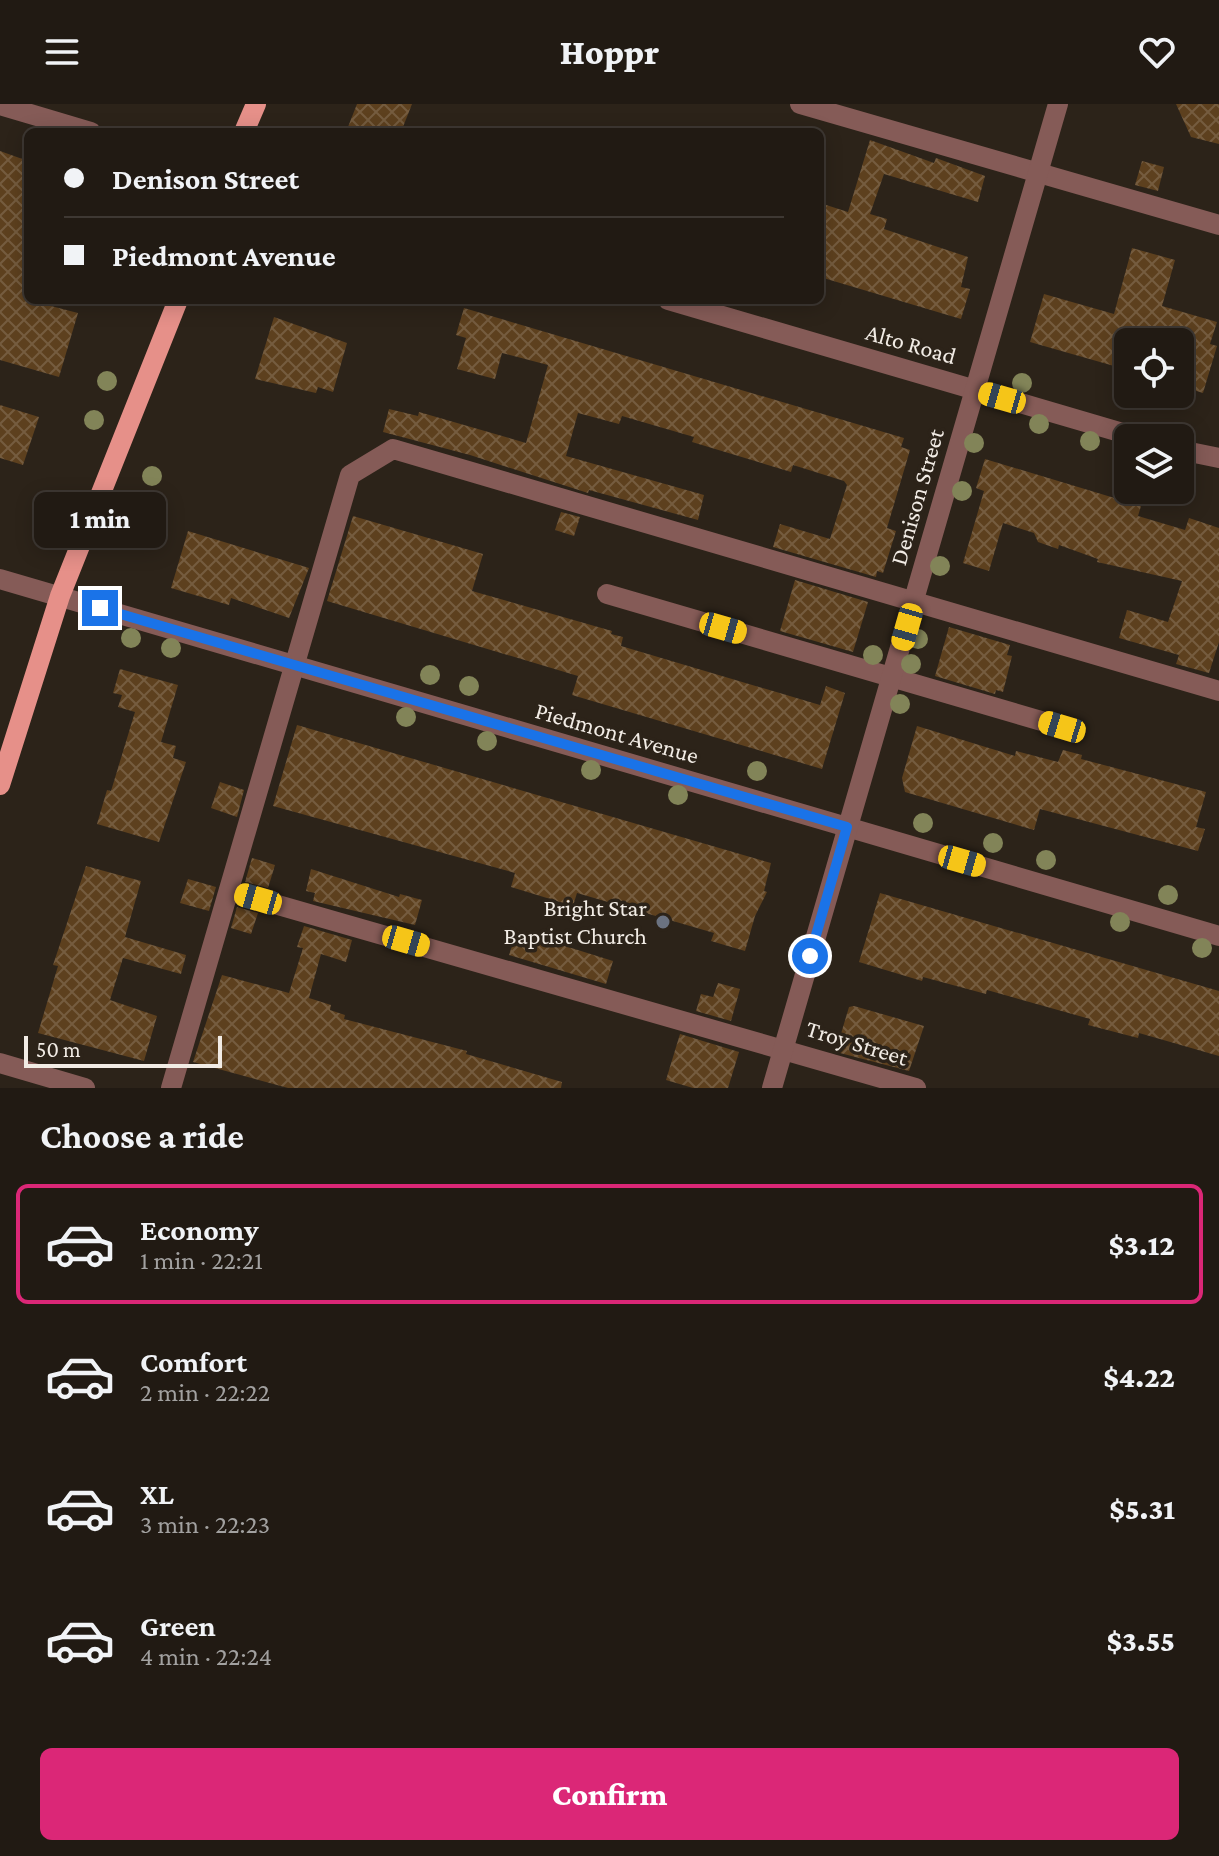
<!DOCTYPE html>
<meta charset="utf-8">
<style>
body{margin:0;font-family:"Crimson Pro",serif;background:#2d2721;color:#f1f3f6;height:100vh;display:flex;flex-direction:column;font-size:30px;white-space:nowrap}
*{box-sizing:border-box;margin:0}
p{font-size:26px;color:#a2a1a0}
.icon{flex:none;width:44px;height:44px;fill:none;stroke:currentColor;stroke-width:2;stroke-linecap:round;stroke-linejoin:round}
.map{position:relative;height:984px;overflow:hidden}
.side{display:flex;flex-direction:column;background:#211a13;flex:1}
.side>*{flex:none}
.top-card{position:absolute;left:24px;top:24px;width:800px;height:176px;border-radius:12px;box-shadow:0 4px 20px #0003,0 0 0 2px #3e3833;display:grid;align-content:center;height:176px;padding:0 40px;background:#211a13}
.fabs{position:absolute;left:1114px;top:224px;display:grid;gap:16px}
.fabs a{display:grid;place-items:center;width:80px;height:80px;border-radius:12px;background:#211a13;box-shadow:0 4px 20px #0003,0 0 0 2px #3e3833;font-size:40px}
.scale{position:absolute;left:24px;bottom:20px;width:198px;box-sizing:border-box;padding-left:8px;border:4px solid #f2ece5;border-top:0;font-size:22px;line-height:28px;white-space:nowrap;color:#f2ece5;-webkit-text-stroke:6px #2c2319;paint-order:stroke}
.end{position:absolute;width:36px;height:36px;margin:-18px;border:10px solid #1a73e8;background:#fff;box-shadow:0 0 0 4px #fff}
.from{border-radius:50%}
.bubble{position:absolute;height:56px;border-radius:12px;background:#211a13;box-shadow:0 4px 20px #0003,0 0 0 2px #3e3833;font-size:26px;font-weight:800;line-height:56px;text-align:center}
.car{position:absolute;width:24px;height:48px;margin:-24px -12px;border-radius:10px;box-shadow:0 0 6px 2px #0007;background:linear-gradient(#f5c518 24%,#345 0 40%,#f5c518 0 76%,#345 0 86%,#f5c518 0)}
.top-card b{display:flex;align-items:center;gap:28px;height:76px;font-size:30px}
.top-card b+b{border-top:2px solid #3e3833}
.top-card i{width:20px;height:20px;background:#f1f3f6}
ul{padding:0;list-style:none}
li{display:flex;align-items:center;gap:24px;height:120px;margin:0 16px 12px;padding:0 24px;border:4px solid transparent;border-radius:12px}
li div{flex:1}
li b{display:block;font-size:30px}
li em{font-style:normal;font-weight:800}
li.on{border-color:#db2777}
li>.icon{width:72px;height:72px;stroke-width:1.5}
h2{padding:0 40px;font-size:36px;line-height:96px}
.cta{display:flex;gap:16px;margin-top:auto;padding:16px 40px}
.cta a{flex:1;height:92px;border-radius:12px;background:#db2777;color:#fff;font-size:32px;font-weight:800;line-height:92px;text-align:center}
header{display:flex;justify-content:space-between;align-items:center;height:104px;padding:0 40px;background:#211a13;font-size:36px;font-weight:800}
.map>svg:first-child{display:block}
</style>
<header><svg class="icon" aria-label="menu" viewBox="0 0 24 24"><path d="M4 6h16M4 12h16M4 18h16"/></svg>Hoppr<svg class="icon" aria-label="heart" viewBox="0 0 24 24"><path d="M12 20l-8-8c-3-5 5-10 8-4 3-6 11-1 8 4z"/></svg></header>
<div class="map">
<svg width="1219" height="984" viewBox="0 0 1219 984">
<defs>
<pattern id="building-cross-hatch" width="8" height="8" patternUnits="userSpaceOnUse" patternTransform="scale(2)"><rect width="8" height="8" fill="#5d401e"/><path d="M0 0l8 8M0 8l8-8" fill="none" stroke="#755c3f"/></pattern>
</defs>
<rect width="100%" height="100%" fill="#2c2319"/>
<g fill="url(#building-cross-hatch)">
<polygon points="357,0 412,0 401,28 346,28"/>
<polygon points="1176,0 1219,0 1219,40 1191,33"/>
<polygon points="870,36 934,59 936,54 985,72 978,98 884,70 870,110 887,115 884,125 968,153 961,183 970,185 961,215 820,173 820,99 848,108"/>
<polygon points="0,47 28,57 28,196 78,209 59,273 0,256"/>
<polygon points="1142,57 1164,63 1158,87 1135,81"/>
<polygon points="1132,144 1175,156 1162,202 1217,218 1210,240 1217,242 1203,289 1180,282 1180,238 1128,238 1128,266 1030,238 1044,190 1114,210"/>
<polygon points="464,204 904,334 901,343 910,346 887,424 896,427 883,469 877,467 876,473 773,443 780,420 830,435 847,381 844,377 793,361 791,368 692,338 694,333 622,312 619,320 578,309 566,352 704,391 698,416 589,386 588,389 470,351 383,328 389,305 418,312 419,308 526,339 548,261 502,249 495,275 457,265 466,234 456,231"/>
<polygon points="274,213 347,239 333,288 318,283 316,289 255,275"/>
<polygon points="0,301 39,313 23,361 0,354"/>
<polygon points="985,355 1141,402 1138,412 1185,426 1189,414 1219,424 1219,538 1209,569 1176,560 1179,551 1119,534 1127,506 1168,518 1182,477 1097,458 1098,455 1059,441 1058,445 1038,438 1034,429 1003,419 989,467 963,459 984,387 976,384"/>
<polygon points="561,408 580,413 574,432 555,426"/>
<polygon points="353,412 483,450 472,487 612,527 611,530 623,533 621,542 820,601 826,582 845,589 822,665 572,591 578,572 327,497"/>
<polygon points="188,427 309,464 289,514 231,494 229,501 171,484"/>
<polygon points="795,476 868,498 853,548 780,527"/>
<polygon points="949,523 1010,541 1007,551 1012,552 1003,588 996,586 995,590 935,572"/>
<polygon points="120,565 178,581 161,638 176,642 173,654 186,658 159,738 97,720 107,686 111,687 135,608 118,603 122,591 113,589"/>
<polygon points="297,621 771,759 764,787 767,788 755,812 745,847 711,837 714,829 577,789 573,802 511,783 515,769 273,702"/>
<polygon points="917,622 1015,652 1016,647 1058,658 1063,646 1082,651 1081,655 1206,688 1196,723 1205,725 1198,747 1040,705 1034,726 905,688 902,674"/>
<polygon points="220,678 244,686 237,713 211,704"/>
<polygon points="252,754 275,761 268,784 245,778"/>
<polygon points="86,762 141,777 125,833 186,851 181,870 123,854 110,896 157,912 144,957 38,929 58,862 53,861"/>
<polygon points="311,765 399,793 400,790 422,796 415,821 313,797 315,789 306,787"/>
<polygon points="188,775 216,783 209,807 180,799"/>
<polygon points="880,789 1219,887 1219,952 1139,929 1138,934 1088,921 1090,915 987,886 986,890 923,873 922,877 859,858"/>
<polygon points="237,803 258,809 251,830 231,824"/>
<polygon points="304,822 352,836 346,858 321,850 309,894 331,901 330,906 345,911 344,915 467,947 466,950 562,978 561,984 288,984 193,958 222,871 289,889 303,844 297,843"/>
<polygon points="517,827 613,857 606,880 509,851"/>
<polygon points="718,879 740,885 731,917 696,907 701,890 713,893"/>
<polygon points="854,902 924,922 909,967 840,949 844,935 840,933 849,903"/>
<polygon points="680,930 739,948 728,984 693,984 666,976"/>
</g>
<g fill="none" stroke-linecap="round" stroke-linejoin="round">
<g stroke="#855b57" stroke-width="20">
<polyline points="800,0 1219,121"/>
<polyline points="0,1 91,28"/>
<polyline points="668,196 1140,334"/>
<polyline points="1180,346 1219,354"/>
<polyline points="0,475 1219,832"/>
<polyline points="607,490 1062,623"/>
<polyline points="229,787 916,984"/>
<polyline points="0,959 85,984"/>
<polyline points="171,984 350,371 393,345 1219,587"/>
<polyline points="772,984 1058,0"/>
</g>
<g stroke="#e69089" stroke-width="20">
<polyline points="244,28 256,0"/>
<polyline points="0,681 60,492 178,196"/>
</g>
</g>
<g fill="#828458">
<circle cx="107" cy="277" r="10"/>
<circle cx="1022" cy="279" r="10"/>
<circle cx="94" cy="316" r="10"/>
<circle cx="1039" cy="320" r="10"/>
<circle cx="1090" cy="337" r="10"/>
<circle cx="974" cy="339" r="10"/>
<circle cx="152" cy="372" r="10"/>
<circle cx="962" cy="387" r="10"/>
<circle cx="122" cy="416" r="10"/>
<circle cx="940" cy="462" r="10"/>
<circle cx="131" cy="534" r="10"/>
<circle cx="918" cy="535" r="10"/>
<circle cx="171" cy="544" r="10"/>
<circle cx="873" cy="551" r="10"/>
<circle cx="911" cy="560" r="10"/>
<circle cx="430" cy="571" r="10"/>
<circle cx="469" cy="582" r="10"/>
<circle cx="900" cy="600" r="10"/>
<circle cx="406" cy="613" r="10"/>
<circle cx="487" cy="637" r="10"/>
<circle cx="591" cy="666" r="10"/>
<circle cx="757" cy="667" r="10"/>
<circle cx="678" cy="691" r="10"/>
<circle cx="923" cy="719" r="10"/>
<circle cx="993" cy="739" r="10"/>
<circle cx="1046" cy="756" r="10"/>
<circle cx="1168" cy="791" r="10"/>
<circle cx="1120" cy="818" r="10"/>
<circle cx="1202" cy="844" r="10"/>
</g>
<g fill="none" stroke-linecap="round" stroke-linejoin="round">
<polyline stroke="#1a73e8" stroke-width="10" points="100,504 847,723 810,852"/>
</g>
<circle fill="#6b7280" stroke="#2c2319" stroke-width="3" cx="663" cy="818" r="8"/>
<g text-anchor="middle" stroke-width="7" stroke-linejoin="round" paint-order="stroke">
<g font-size="24" fill="#f2ece5" stroke="#2c2319">
<text transform="translate(911 240) rotate(16)" y="8">Alto Road</text>
<text transform="translate(917 393) rotate(-74)" y="8">Denison Street</text>
<text transform="translate(617 629) rotate(16)" y="8">Piedmont Avenue</text>
<text transform="translate(857 939) rotate(17)" y="8">Troy Street</text>
</g>
<g font-size="24" fill="#f2ece5" stroke="#2c2319" text-anchor="end">
<text x="647" y="812">Bright Star<tspan x="647" dy="28">Baptist Church</tspan></text>
</g>
</g>
</svg>
<div class="fabs">
<a><svg class="icon" aria-label="locate" viewBox="0 0 24 24"><circle cx="12" cy="12" r="6"/><path d="M12 2v4M12 18v4M2 12h4M18 12h4"/></svg></a>
<a><svg class="icon" aria-label="layers" viewBox="0 0 24 24"><path d="M12 4l9 5-9 5-9-5zM3 14l9 5 9-5"/></svg></a>
</div>
<div class="scale">50 m</div>
<i class="end from" style="left:810px;top:852px"></i>
<i class="end" style="left:100px;top:504px"></i>
<div class="bubble" style="left:34px;top:388px;width:132px">1 min</div>
<i class="car" style="left:1002px;top:294px;rotate:286deg"></i>
<i class="car" style="left:907px;top:523px;rotate:196deg"></i>
<i class="car" style="left:723px;top:524px;rotate:106deg"></i>
<i class="car" style="left:1062px;top:623px;rotate:287deg"></i>
<i class="car" style="left:962px;top:757px;rotate:106deg"></i>
<i class="car" style="left:258px;top:795px;rotate:286deg"></i>
<i class="car" style="left:406px;top:837px;rotate:106deg"></i>
<div class="top-card">
<b><i class="from"></i>Denison Street</b>
<b><i></i>Piedmont Avenue</b>
</div>
</div>
<section class="side">
<h2>Choose a ride</h2>
<ul>
<li class="on"><svg class="icon" aria-label="car" viewBox="0 0 24 24"><path d="M5 17H2v-5l4-1 3-4h7l3 4 3 1v5h-3M9 17h6M6 11h13"/><circle cx="7" cy="17" r="2"/><circle cx="17" cy="17" r="2"/></svg><div><b>Economy</b><p>1 min · 22:21</p></div><em>$3.12</em></li>
<li><svg class="icon" aria-label="car" viewBox="0 0 24 24"><path d="M5 17H2v-5l4-1 3-4h7l3 4 3 1v5h-3M9 17h6M6 11h13"/><circle cx="7" cy="17" r="2"/><circle cx="17" cy="17" r="2"/></svg><div><b>Comfort</b><p>2 min · 22:22</p></div><em>$4.22</em></li>
<li><svg class="icon" aria-label="car" viewBox="0 0 24 24"><path d="M5 17H2v-5l4-1 3-4h7l3 4 3 1v5h-3M9 17h6M6 11h13"/><circle cx="7" cy="17" r="2"/><circle cx="17" cy="17" r="2"/></svg><div><b>XL</b><p>3 min · 22:23</p></div><em>$5.31</em></li>
<li><svg class="icon" aria-label="car" viewBox="0 0 24 24"><path d="M5 17H2v-5l4-1 3-4h7l3 4 3 1v5h-3M9 17h6M6 11h13"/><circle cx="7" cy="17" r="2"/><circle cx="17" cy="17" r="2"/></svg><div><b>Green</b><p>4 min · 22:24</p></div><em>$3.55</em></li>
</ul>
<div class="cta"><a>Confirm</a></div>
</section>
